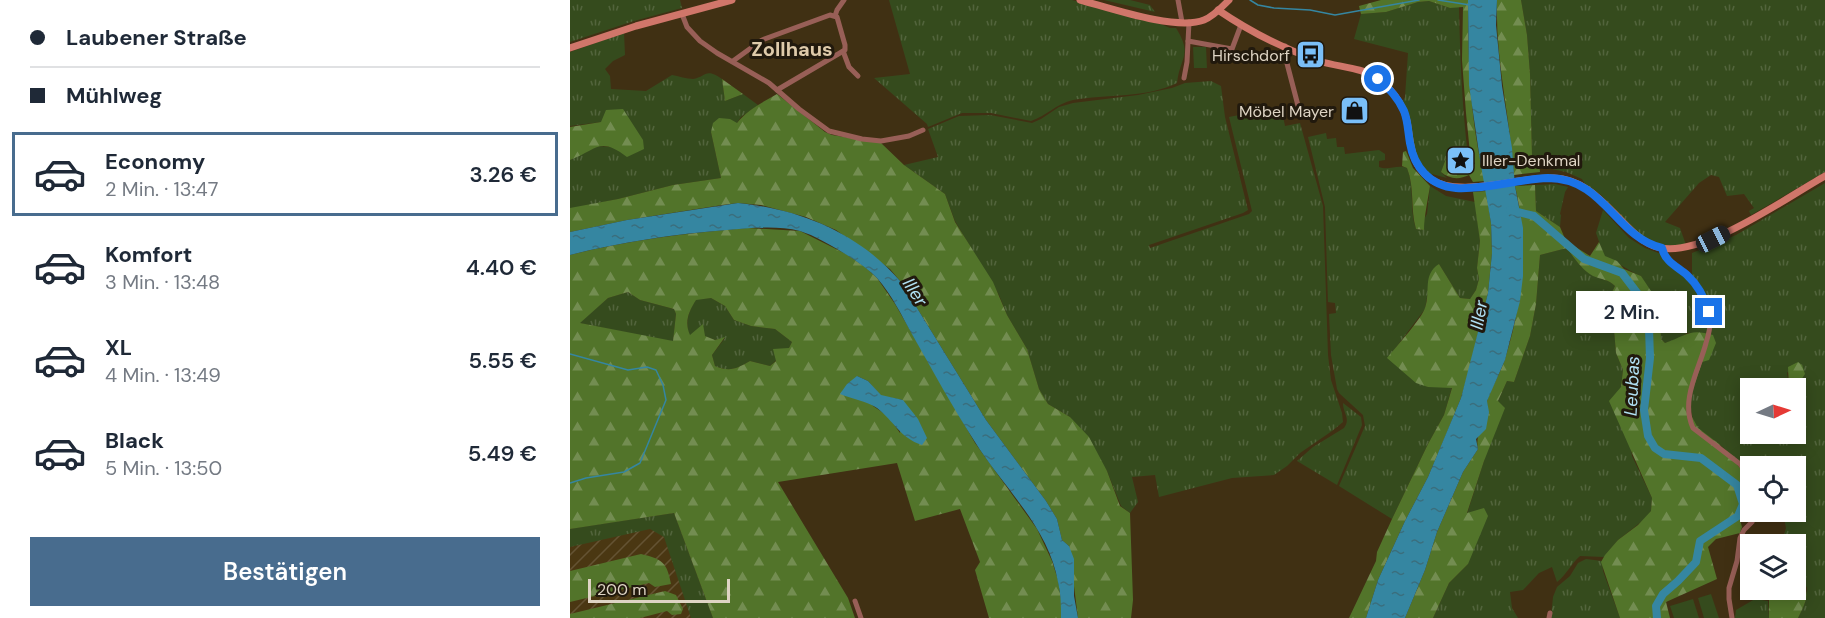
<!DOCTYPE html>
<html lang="de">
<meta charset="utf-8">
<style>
body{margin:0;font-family:"DM Sans",sans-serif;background:#f2f2f3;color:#1f2937;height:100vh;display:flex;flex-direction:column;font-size:22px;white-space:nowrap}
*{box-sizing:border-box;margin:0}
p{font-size:20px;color:#747a83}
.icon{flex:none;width:33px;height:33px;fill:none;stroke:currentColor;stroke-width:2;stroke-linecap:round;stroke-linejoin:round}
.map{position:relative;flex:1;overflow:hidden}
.panel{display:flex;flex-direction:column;background:#fff;width:570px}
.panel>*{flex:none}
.top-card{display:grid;align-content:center;height:132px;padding:0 30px;background:#fff}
.needle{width:39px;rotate:86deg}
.controls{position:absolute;left:1170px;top:378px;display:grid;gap:12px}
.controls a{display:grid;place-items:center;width:66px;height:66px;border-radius:0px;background:#fff;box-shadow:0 3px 15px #0003;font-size:30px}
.scale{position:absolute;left:18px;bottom:15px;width:142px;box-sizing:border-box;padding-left:6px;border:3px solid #ded4c4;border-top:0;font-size:16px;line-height:21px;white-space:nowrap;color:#ded4c4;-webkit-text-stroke:4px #21190d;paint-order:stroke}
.end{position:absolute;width:27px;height:27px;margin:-14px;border:8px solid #1a73e8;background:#fff;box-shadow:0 0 0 3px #fff}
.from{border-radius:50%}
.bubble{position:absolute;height:42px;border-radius:0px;background:#fff;box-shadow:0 3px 15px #0003;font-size:20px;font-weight:600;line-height:42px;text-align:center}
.car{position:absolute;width:18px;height:36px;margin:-18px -9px;border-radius:8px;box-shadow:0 0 4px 2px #0007;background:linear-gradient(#222 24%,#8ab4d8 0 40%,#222 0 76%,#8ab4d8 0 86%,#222 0)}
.top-card b{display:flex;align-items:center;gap:21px;height:57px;font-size:22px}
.top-card b+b{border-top:2px solid #e0e1e3}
.top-card i{width:15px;height:15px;background:#1f2937}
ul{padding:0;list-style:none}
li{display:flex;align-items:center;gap:18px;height:84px;margin:0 12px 9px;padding:0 18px;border:3px solid transparent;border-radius:0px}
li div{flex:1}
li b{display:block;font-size:22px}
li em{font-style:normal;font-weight:600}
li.on{border-color:#486c8e}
li>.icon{width:54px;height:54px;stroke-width:1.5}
.action{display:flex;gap:12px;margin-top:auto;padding:12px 30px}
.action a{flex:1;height:69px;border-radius:0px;background:#486c8e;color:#fff;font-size:24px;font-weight:600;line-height:69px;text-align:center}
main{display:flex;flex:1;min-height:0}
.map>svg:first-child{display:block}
</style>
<main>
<section class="panel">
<div class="top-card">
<b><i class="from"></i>Laubener Straße</b>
<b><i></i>Mühlweg</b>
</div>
<ul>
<li class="on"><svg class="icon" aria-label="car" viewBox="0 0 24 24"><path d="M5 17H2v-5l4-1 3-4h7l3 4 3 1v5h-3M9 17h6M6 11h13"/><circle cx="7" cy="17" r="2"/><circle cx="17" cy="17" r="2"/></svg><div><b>Economy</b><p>2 Min. · 13:47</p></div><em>3.26 €</em></li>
<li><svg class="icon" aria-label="car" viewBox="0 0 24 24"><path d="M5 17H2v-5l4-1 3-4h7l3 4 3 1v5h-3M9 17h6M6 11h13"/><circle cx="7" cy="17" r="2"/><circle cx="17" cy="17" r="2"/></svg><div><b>Komfort</b><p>3 Min. · 13:48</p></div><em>4.40 €</em></li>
<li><svg class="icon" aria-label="car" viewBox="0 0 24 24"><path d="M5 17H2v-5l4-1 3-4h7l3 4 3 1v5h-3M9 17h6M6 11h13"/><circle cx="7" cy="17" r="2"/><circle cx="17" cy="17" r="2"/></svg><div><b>XL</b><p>4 Min. · 13:49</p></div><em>5.55 €</em></li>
<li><svg class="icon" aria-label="car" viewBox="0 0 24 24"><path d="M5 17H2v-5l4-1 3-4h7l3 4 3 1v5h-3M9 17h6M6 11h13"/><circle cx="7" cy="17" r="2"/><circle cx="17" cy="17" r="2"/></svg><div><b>Black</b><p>5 Min. · 13:50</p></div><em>5.49 €</em></li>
</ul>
<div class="action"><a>Bestätigen</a></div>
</section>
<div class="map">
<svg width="1255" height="618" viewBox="0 0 1255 618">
<defs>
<pattern id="industrial-furrows" width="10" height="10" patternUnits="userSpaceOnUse" patternTransform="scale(1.5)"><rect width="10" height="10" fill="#4a3712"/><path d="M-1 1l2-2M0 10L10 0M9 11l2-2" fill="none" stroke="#645333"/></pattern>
<pattern id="grass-tufts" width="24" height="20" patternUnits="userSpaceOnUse" patternTransform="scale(1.5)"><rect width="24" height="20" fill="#354b1d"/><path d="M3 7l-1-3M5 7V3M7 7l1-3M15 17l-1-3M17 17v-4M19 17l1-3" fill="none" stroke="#52643c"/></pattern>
<pattern id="forest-firs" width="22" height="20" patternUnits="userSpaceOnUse" patternTransform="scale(1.5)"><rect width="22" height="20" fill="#52742a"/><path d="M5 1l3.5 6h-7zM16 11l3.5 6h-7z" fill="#738d51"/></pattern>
<pattern id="water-ripples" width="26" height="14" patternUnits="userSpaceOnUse" patternTransform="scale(1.5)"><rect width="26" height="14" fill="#3586a1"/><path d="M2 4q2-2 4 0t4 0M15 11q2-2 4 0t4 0" fill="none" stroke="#3a6e7d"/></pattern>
</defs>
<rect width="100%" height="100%" fill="#403013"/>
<polygon fill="url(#industrial-furrows)" points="104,513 143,618 0,618 0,529"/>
<g fill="url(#grass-tufts)" fill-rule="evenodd">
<polygon points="0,0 110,0 112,8 64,21 0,42"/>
<path d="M319 0H502L586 22 600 28H606C623 55 610 57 607 83 578 98 535 94 503 100 486 104 476 116 461 121L421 113H392L358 127 357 124 304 78 340 74Z"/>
<polygon points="534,0 560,0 580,5 585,12"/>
<polygon points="951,0 1255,0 1255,172 1181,215 1179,211 1184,208 1174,194 1157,196 1149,177 1141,175 1129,183 1095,222 1110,228 1116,245 1091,245 1080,241 1065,231 1031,195 1015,184 1012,179 996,172 977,168 962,156 960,74 957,35"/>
<path d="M859 1 880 8 889 6C890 56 892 106 898 156L888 157 884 153H878L871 172 877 178 858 173 851 164 844 151 839 114 833 101 835 97 838 53 784 39 791 14 816 12 848 2Z"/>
<path d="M54 33 55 55 43 61 35 69 40 76 41 89 76 91 102 75C108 76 117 79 123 79 136 77 135 67 152 79L155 101 173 94 188 105 171 117 167 123 141 132 151 178 103 185 48 199 0 209V160L27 146 43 147 31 122 0 126V52Z"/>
<polygon points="641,81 651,86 655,117 678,210 673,213 579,245 580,248 679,214 682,211 659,117 711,107 715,126 730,123 753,206 758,355 761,380 772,413 773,422 762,431 730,453 717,466 704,475 662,478 589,497 585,475 562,477 568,502 560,513 551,506 537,471 500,417 478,404 469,389 457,349 437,315 429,295 385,221 375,194 334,165 368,157 358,129 389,116 420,115 462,123 471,119 489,107 503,103 568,95 602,88 615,83"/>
<path d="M756 133 757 139 766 138 767 147H774L775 154 809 150 815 154V160L809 161V167C818 171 828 164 837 168 845 188 839 209 846 229L854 230V219L857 214 860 186 876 196 905 202 910 241 907 268 909 279 906 290 900 299 890 298 869 264 857 297 855 309 818 358 858 387H882L874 415 858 444 822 519 769 486 795 426 793 415 769 393 767 389 761 355 759 314 766 313 765 303 758 302 755 207 738 137Z"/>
<path d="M1255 183V618H1228L1235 603 1237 588 1226 572V544H1212V542L1216 528 1213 512H1226V466H1180V481C1172 467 1160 453 1147 442 1141 438 1133 434 1128 428 1109 405 1133 359 1143 335H1141L1142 313 1132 288 1122 275V253L1166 235ZM1217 372 1231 380 1234 393 1229 413 1226 415V434H1180V388H1219Z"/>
<polygon points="985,184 998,187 995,192 990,214 991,215 990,227 966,211 965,185"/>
<path d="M1033 210 1059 238 1075 248 1091 254 1118 278 1135 303 1139 322 1137 333H1117L1108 339 1095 343 1091 339 1090 316 1071 276C1057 270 1048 262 1034 256L1026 233Z"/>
<path d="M997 248C1004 258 1012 270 1024 276 1032 280 1038 279 1045 286L1042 292 1027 303 1044 330 1046 353 1053 370 1051 387 1062 456 1082 498 1081 511 1076 518 1048 540 1034 557 1010 556C1001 564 997 574 987 582L982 567 969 573 953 590 940 592 942 608 948 618H863L879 583 898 564 897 514 914 461 928 401 937 381 944 382 960 336 966 304 970 255Z"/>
<polygon points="58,292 70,300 104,309 106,314 103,342 9,323 38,298"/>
<path d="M141 298 155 306 164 320 181 326 205 329 222 342 219 348 200 366 180 361C166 369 160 372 145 366L142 355 155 338 145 340 134 336 119 335C115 321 119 311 126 299Z"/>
<path d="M773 403 791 417 792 425 767 485 727 461 743 447 774 428C781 419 773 413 773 403Z"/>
<polygon points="104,513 143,618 121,618 94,537 80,529 0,547 0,529 5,528"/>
<polygon points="1016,559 1032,561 1033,571 1050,618 981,618 983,597 987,587 1000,576 1008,563"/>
<polygon points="1185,599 1198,601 1199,618 1165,618 1166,610"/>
</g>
<g fill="url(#forest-firs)" fill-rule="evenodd">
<path d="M811 0H898C898 61 900 121 915 181L903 182 899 175C889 180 879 179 871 172L878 153H884L888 157 890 165 905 164 900 153 896 113 892 60 893 7 880 8 859 1 848 2 816 12 791 14 789 6Z"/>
<path d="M927 0H951L957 35 960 74 962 156 969 162 970 172 944 175C940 116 925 59 927 0Z"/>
<polygon points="152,79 173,94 155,101"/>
<path d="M207 94 255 132 262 135 311 143 334 165 375 194 385 222 423 282 437 315 457 349 469 389 478 404 500 417 519 437 537 471 550 506 560 513 563 600 561 618H508L499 546 492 540 487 519 476 501 416 420 331 282 320 269 266 230 236 217 191 205 168 203 152 205 57 220 0 232V208L48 199 103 185 151 178 141 132 143 123 149 118 160 119 167 123C177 110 193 102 207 94Z"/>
<path d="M53 109 73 140 74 149 57 157C29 136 27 150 0 160V127L31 122 36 110Z"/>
<path d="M836 151 843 168 860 186C858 199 854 217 854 230L846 229C840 209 845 188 837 168L832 166 833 152Z"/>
<path d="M965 185 966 211 990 227 996 241 1020 256 1029 242 1035 256 1047 261 1054 269 1071 276 1083 294 1090 316 1091 339 1095 343C1116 336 1119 328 1143 335L1146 343 1139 360 1132 362 1120 398 1121 415 1128 428 1149 444 1178 477 1180 481V508L1170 520 1172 527 1170 533 1146 539 1138 547 1147 579 1096 602 1100 618H1050L1031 562 1035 555 1048 540 1068 525 1081 511 1082 498 1039 401 1051 387 1053 370 1046 353 1044 330 1027 303 1042 292 1045 286C1038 279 1032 280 1023 276 1012 270 1004 258 997 248L970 255 966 304 960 336 944 382 937 381 928 401 935 408 914 461 897 513 914 508 918 516 898 564 879 583 863 618H835L855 570 867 532 893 472 908 449C905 434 913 429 918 415 919 410 917 407 917 402 918 394 932 370 935 359 953 302 959 245 945 186Z"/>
<path d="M916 191 921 223 922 253 918 293 899 370 891 398 875 437 858 477 835 521 808 580 796 618H779L806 561 807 552 822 519 858 444 874 415 882 388 858 387 846 383 817 358C826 347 852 318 855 308 861 291 852 275 869 264L890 298 900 299 906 290 909 279 907 268 910 241 903 192Z"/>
<path d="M178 228 230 231 276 254 295 267 307 278 325 304 405 443 467 529 482 561 488 580 491 599V618H419L405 570 410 562 390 509 345 521 327 463 208 482 278 598 285 618H143L104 513 0 529V255C58 240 118 233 178 228ZM58 292 70 300 104 309 106 314 103 341 10 323 38 298ZM141 298 155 306 164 320 181 326 205 329 222 342 219 348 203 349 206 361 200 366 180 361C166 369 160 372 145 366L142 355 155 337 145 340 135 336 133 324 120 335C114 322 119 311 126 300ZM287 376 298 381 311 396 333 400 330 433 318 416 303 406Z"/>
<path d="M1228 362 1232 365 1235 374 1231 380C1234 392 1236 407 1226 415V388H1219L1218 367Z"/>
<path d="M71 554C92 559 97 562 101 584L85 587 79 583 0 602V571Z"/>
<path d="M1226 572C1240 592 1239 596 1228 618H1199V590H1226Z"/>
<polygon points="95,591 106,595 113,609 111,614 102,615 97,611 70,618 0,618 0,614"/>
</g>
<g fill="#354b1d">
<polygon points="623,47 636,47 637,68 624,68"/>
<polygon points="1141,594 1149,618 1134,618 1128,598"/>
<polygon points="1123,599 1129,618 1104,618 1100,606"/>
</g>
<g fill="url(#water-ripples)">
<polygon points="898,0 927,0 926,25 932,86 942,148 945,186 953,228 953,276 950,301 935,360 917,401 919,412 916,429 906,439 908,449 893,472 867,532 855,570 835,618 796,618 808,580 835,521 858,477 891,398 918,293 922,253 921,223 910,160 899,85"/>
<path d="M168 203C230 209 289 233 331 282L416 420 476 501 487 519 492 540 499 546 504 559V596L508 618H491C491 606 491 594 488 582 479 528 433 487 405 442 383 408 363 371 343 336 332 316 322 295 307 278 293 263 250 237 230 231 207 225 180 228 157 230 104 234 51 242 0 255V232L57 220Z"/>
<path d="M287 376 298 381 311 395 333 400 348 419 357 438 352 445C330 438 324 421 307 408 296 401 282 399 270 394L277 384Z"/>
</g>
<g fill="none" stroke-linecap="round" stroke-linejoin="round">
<g stroke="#3586a1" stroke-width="1.5">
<polyline points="680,0 688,5 704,8 740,10 765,15 849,0"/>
<polyline points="868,0 900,5"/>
<polyline points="0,354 58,370 77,367 86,370 93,385 96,400 70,463 54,472 16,478 0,483"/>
</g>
<polyline stroke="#3586a1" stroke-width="8" points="940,210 964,216 1014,259 1052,273 1071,298 1079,328 1080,358 1074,410 1078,436 1085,448 1094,454 1131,458 1167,485 1173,504 1168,516 1130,541 1126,562 1108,581 1093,594 1086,606 1087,618"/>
<g stroke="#985f57" stroke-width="5">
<polyline points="608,0 612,22"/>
<polyline points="112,14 117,27 130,41 147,53 199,83 229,109 259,131 292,139 311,141 339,136 353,130"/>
<polyline points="265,16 267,10 274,0"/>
<polyline points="618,41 662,49 671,25"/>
<polyline points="715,46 714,52 731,117"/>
<polyline points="273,51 279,67 288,76"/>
<polyline points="163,61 192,40 260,15 267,17 275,45 275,50 207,90"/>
<polyline points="614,78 617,62 619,22"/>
<path d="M1092 248C1095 262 1107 267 1117 275 1129 285 1139 304 1140 320 1141 327 1138 336 1136 343 1129 370 1110 400 1123 428L1170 464 1180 478"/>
<polyline points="285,601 291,618"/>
<polyline points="979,618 980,613"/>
<polyline points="1162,618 1159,599 1159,588 1167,561 1170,538 1174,530 1182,522 1186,512"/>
</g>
<g stroke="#d0766a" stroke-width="7">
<path d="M510 0C540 8 606 31 634 20 644 16 652 7 659 0"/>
<path d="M648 10C679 31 714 49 749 61 767 67 790 67 806 77 820 87 833 103 837 121 841 143 840 163 859 178 888 200 949 176 984 178 1012 179 1030 199 1048 217 1060 229 1071 242 1087 247 1130 260 1217 197 1255 176"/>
<polyline points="0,48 66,26 162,0"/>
</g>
</g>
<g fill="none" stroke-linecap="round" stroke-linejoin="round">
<path stroke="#1a73e8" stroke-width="8" d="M808 79C818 87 828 98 834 111 838 121 838 132 840 143 844 167 860 186 886 188 916 190 948 179 978 178 1035 178 1045 237 1092 248 1095 262 1108 267 1117 275 1128 285 1135 299 1139 312"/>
</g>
<defs>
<symbol id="bus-square" viewBox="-11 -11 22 22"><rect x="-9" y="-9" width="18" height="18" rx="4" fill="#7abff8" stroke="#21190d"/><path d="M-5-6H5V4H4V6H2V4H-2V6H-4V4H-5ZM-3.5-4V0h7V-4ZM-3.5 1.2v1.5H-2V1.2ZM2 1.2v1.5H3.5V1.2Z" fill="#111"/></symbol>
<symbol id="shop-square" viewBox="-11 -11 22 22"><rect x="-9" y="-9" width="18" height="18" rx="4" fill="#7abff8" stroke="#21190d"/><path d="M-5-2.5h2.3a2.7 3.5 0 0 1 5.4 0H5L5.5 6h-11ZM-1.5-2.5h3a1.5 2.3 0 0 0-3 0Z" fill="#111"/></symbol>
<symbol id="sight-square" viewBox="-11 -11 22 22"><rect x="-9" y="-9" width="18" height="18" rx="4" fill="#7abff8" stroke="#21190d"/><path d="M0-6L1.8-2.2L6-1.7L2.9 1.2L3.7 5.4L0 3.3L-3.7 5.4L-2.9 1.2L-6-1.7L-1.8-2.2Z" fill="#111"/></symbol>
</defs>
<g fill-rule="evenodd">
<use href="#bus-square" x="724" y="38" width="33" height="33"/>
<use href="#shop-square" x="768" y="94" width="33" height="33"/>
<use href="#sight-square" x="874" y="144" width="33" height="33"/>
</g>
<g text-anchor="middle" stroke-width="6" stroke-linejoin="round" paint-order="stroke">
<g font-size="16" fill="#ded4c4" stroke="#21190d" text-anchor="end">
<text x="720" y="61">Hirschdorf</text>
<text x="764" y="117">Möbel Mayer</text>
<text x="912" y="166" text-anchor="start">Iller-Denkmal</text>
</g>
<g font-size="18" font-style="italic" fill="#b1e1f4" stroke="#21190d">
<text transform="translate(345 292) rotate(57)" y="6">Iller</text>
<text transform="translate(909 315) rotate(-80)" y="6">Iller</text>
<text transform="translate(1062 386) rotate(-87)" y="6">Leubas</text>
</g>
<g font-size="20" font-weight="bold" fill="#decaaa" stroke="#21190d">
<text x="222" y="56">Zollhaus</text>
</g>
</g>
</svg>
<div class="controls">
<a><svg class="needle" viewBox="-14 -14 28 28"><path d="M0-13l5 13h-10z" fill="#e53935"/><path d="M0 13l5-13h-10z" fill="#747a83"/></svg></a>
<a><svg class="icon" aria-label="locate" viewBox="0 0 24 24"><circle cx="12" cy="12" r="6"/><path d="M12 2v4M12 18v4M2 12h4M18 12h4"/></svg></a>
<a><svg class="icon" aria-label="layers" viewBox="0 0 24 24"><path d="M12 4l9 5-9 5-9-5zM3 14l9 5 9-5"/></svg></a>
</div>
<div class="scale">200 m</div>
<i class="end from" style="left:808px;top:79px"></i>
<i class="end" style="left:1139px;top:312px"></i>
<div class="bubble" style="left:1006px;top:291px;width:111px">2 Min.</div>
<i class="car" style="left:1143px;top:239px;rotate:63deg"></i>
</div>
</main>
